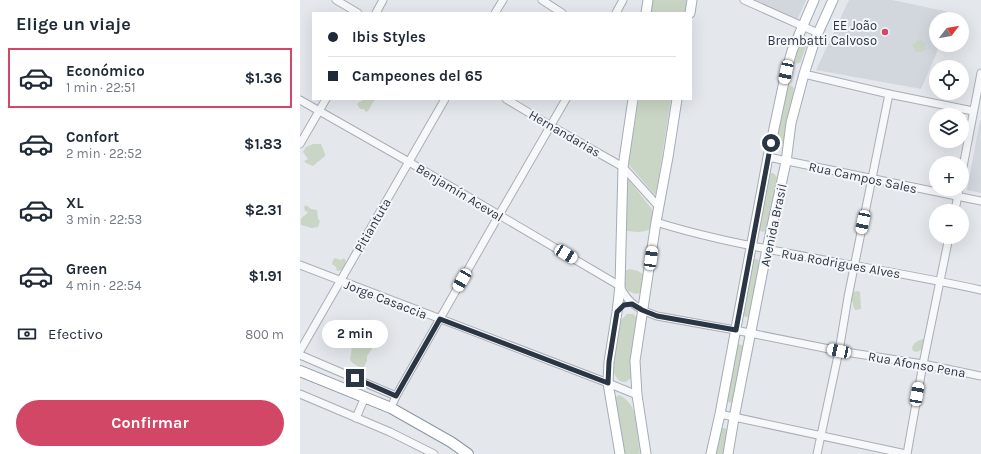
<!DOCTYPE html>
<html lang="es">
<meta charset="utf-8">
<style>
body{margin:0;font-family:Karla,sans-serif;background:#f6f6f7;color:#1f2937;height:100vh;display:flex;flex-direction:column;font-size:15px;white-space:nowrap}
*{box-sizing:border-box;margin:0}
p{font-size:13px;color:#747a83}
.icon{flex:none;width:22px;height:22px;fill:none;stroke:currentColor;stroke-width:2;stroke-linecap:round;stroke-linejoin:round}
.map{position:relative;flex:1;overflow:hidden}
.panel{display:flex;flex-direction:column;background:#fff;width:300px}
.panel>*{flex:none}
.guide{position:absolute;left:12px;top:12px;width:380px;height:88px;border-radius:0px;box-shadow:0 4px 16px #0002;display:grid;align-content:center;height:88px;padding:0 16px;background:#fff}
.needle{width:26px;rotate:59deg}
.buttons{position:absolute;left:629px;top:12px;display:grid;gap:8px}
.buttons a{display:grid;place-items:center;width:40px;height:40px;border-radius:50%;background:#fff;box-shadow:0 4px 16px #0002;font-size:20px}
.end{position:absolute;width:18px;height:18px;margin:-9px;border:5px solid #2b3645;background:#fff;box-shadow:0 0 0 2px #fff}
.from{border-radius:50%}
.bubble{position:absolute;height:28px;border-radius:14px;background:#fff;box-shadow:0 4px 16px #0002;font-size:13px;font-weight:700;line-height:28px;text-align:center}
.car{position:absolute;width:12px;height:24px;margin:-12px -6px;border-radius:5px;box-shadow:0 0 3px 1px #0007;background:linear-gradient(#fff 24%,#345 0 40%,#fff 0 76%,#345 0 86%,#fff 0)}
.guide b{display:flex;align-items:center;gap:14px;height:38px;font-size:15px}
.guide b+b{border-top:1px solid #e0e1e3}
.guide i{width:10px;height:10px;background:#1f2937}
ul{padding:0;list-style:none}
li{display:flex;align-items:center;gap:12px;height:60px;margin:0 8px 6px;padding:0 8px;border:2px solid transparent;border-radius:0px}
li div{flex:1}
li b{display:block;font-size:15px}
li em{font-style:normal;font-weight:700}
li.on{border-color:#d24765}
li>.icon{width:36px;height:36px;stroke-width:1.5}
h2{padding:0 16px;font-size:18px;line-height:48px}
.pay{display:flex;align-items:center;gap:10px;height:44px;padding:0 16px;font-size:15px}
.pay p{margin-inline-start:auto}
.primary-button{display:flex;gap:8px;margin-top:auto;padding:8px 16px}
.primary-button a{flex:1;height:46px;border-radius:24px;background:#d24765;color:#fff;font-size:16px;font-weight:700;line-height:46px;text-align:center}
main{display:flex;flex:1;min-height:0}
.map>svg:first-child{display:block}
</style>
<main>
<section class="panel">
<h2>Elige un viaje</h2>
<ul>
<li class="on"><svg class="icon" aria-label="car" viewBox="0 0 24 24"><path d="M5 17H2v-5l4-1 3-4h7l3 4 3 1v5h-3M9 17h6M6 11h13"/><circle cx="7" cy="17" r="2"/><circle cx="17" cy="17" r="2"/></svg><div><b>Económico</b><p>1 min · 22:51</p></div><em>$1.36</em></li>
<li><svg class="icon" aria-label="car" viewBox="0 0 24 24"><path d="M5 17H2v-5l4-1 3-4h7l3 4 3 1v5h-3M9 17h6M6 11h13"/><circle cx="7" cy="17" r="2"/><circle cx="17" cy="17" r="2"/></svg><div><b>Confort</b><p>2 min · 22:52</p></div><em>$1.83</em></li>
<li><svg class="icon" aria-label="car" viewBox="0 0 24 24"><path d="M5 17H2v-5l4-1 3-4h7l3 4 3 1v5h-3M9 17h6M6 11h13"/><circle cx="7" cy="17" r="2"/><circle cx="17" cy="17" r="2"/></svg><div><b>XL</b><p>3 min · 22:53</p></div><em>$2.31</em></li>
<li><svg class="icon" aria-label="car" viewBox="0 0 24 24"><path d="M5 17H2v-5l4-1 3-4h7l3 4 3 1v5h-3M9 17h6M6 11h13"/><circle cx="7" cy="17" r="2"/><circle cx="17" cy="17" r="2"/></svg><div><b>Green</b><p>4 min · 22:54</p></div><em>$1.91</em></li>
</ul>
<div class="pay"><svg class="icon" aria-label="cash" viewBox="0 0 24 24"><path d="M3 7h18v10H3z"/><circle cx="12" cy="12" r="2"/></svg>Efectivo<p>800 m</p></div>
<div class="primary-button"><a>Confirmar</a></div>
</section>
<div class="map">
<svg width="681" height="454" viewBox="0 0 681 454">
<rect width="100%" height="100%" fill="#e4e7ec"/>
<g fill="#d2d7de">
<polygon points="453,0 506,0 497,20"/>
<polygon points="549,0 592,0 654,13 652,19 636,19 636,45 640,45 621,89 516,70"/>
<polygon points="680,120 681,120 681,193 667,190"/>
</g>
<g fill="#cad6c5">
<polygon points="353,0 387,0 385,13 351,13"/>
<polygon points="506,38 509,39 500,63 490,64 497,45"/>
<polygon points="619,39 626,44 625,49 622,52 615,52 612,45"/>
<path d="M487 85 492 86 494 88 485 141C482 144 479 144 476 141Z"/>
<polygon points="62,99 75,99 68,111 66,112 64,109 60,109 57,104 59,102 62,101"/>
<polygon points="339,99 371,99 356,194 354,194 329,165 328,162"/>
<polygon points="13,144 21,144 25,154 25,156 13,166 6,163 4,161 8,159 3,152 6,147"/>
<path d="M470 173H473L477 177 467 229C464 233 461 232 458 229L466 176Z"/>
<path d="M328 179 351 208 353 213 350 229C342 233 335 232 327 231L325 229 327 181Z"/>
<path d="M6 205 11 209 17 210 18 219 20 221 18 227 12 228 1 225C0 215 4 218 8 212L5 211 4 207Z"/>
<polygon points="35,258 41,260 44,258 46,261 45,265 42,270 37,271 36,267 32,264 33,260"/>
<polygon points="454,259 457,259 461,262 450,317 446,317 442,315 450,262"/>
<path d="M330 269 338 271 344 275 341 290 340 293 336 294 328 291C324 284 323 278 324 271Z"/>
<polygon points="558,291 560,292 561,309 555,310 553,306 553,303 549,296 552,292"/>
<path d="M327 314H333L336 317 337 320 331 377C325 388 314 379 313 369L320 321Z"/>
<path d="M623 339 626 343 623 349 617 352 613 351 612 348C614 342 617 341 623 339Z"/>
<path d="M58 341C64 341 68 343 73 345V347L67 356V361L64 367C59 368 53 364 50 360L52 347Z"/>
<polygon points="438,344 442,345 445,348 434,402 430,403 426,400 435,347"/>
<path d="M319 395C326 398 332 405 334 412 337 425 338 441 340 454H325L315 401 316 397Z"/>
<polygon points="422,428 425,428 429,432 425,454 414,454 418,431"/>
</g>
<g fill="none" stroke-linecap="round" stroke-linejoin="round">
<defs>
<g id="minor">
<polyline points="36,0 58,13"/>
<polyline points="242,0 262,13"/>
<polyline points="444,0 518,33"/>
<polyline points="76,13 83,0"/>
<polyline points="195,13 203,0"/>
<polyline points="316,13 323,0"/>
<polyline points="504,74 589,94 673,111"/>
<polyline points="206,99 251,126 323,167 359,207"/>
<path d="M0 100 109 162 320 286C327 303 340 310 357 316L435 330 539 351 623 364 681 376"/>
<polyline points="0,144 26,99"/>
<polyline points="468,157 681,201"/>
<polyline points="662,172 681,73"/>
<polyline points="655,211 659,189"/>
<path d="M356 222C400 236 447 245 492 254 555 266 618 276 681 290"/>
<polyline points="0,265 308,383 337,395"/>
<polyline points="0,351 145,99"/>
<polyline points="0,355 96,396"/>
<polyline points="0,394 90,432 134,454"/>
<polyline points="91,408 96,396 199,215 266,99"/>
<polyline points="420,414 606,454"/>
<polyline points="56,418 65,397"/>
<polyline points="517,454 539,351 548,297 589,94"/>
<polyline points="607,454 623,364 649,237"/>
</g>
<g id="major">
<polyline points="346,13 348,0"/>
<polyline points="390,13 392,0"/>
<polyline points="320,454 308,383 309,362 317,312 320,286 323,167 333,99"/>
<polyline points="346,454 337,395 335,361 356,222 368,157 377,99"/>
<polyline points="411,454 420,414 468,157 486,72 492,51 514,0"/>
<polyline points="428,454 434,418 467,249 486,162 491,123 504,74 513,46 518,33 533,0"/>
</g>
<polyline id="highway" points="0,371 91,408 151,442 168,454"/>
</defs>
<use href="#minor" stroke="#a9aeb7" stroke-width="9"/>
<use href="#major" stroke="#a3acb8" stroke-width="11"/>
<use href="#highway" stroke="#8b96a3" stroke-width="12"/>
<use href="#minor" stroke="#f7f8fa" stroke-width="7"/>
<use href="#major" stroke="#fff" stroke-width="9"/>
<use href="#highway" stroke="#fff" stroke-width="10"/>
</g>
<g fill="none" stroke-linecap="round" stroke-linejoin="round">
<polyline stroke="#2b3645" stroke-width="5" points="55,378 96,396 140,319 308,383 309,362 317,312 324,305 332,304 342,310 357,316 436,330 471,143"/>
</g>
<circle fill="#d24765" stroke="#f4f6f9" stroke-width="1.5" cx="585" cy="32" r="4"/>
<g text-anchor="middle" stroke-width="4" stroke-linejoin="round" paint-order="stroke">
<g font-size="13" fill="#2b3645" stroke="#f4f6f9" text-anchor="end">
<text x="577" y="30">EE João<tspan x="577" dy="15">Brembatti Calvoso</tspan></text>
</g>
<g font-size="13" fill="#2b3645" stroke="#f4f6f9">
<text transform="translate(265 133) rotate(30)" y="5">Hernandarias</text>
<text transform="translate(563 177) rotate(12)" y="5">Rua Campos Sales</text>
<text transform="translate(160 192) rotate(31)" y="5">Benjamín Aceval</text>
<text transform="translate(72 225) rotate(-60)" y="5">Pitiantuta</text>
<text transform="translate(473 225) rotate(-78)" y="5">Avenida Brasil</text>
<text transform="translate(541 263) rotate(10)" y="5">Rua Rodrigues Alves</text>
<text transform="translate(86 299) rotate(21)" y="5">Jorge Casaccia</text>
<text transform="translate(617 364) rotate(10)" y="5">Rua Afonso Pena</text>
</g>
</g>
</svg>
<div class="buttons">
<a><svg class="needle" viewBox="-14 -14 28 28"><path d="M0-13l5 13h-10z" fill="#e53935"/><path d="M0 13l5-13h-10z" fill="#747a83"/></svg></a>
<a><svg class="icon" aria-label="locate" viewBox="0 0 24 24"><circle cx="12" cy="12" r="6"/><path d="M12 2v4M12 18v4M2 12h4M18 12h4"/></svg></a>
<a><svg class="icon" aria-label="layers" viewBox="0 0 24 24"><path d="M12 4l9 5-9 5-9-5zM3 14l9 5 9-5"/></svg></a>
<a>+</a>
<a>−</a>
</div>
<i class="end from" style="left:471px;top:143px"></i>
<i class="end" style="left:55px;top:378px"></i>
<div class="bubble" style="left:22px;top:320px;width:66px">2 min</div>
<i class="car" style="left:486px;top:72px;rotate:192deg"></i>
<i class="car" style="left:563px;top:222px;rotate:192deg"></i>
<i class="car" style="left:266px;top:254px;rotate:121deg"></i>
<i class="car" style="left:351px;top:258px;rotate:8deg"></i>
<i class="car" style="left:162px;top:280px;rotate:210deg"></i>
<i class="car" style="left:539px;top:351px;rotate:282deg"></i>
<i class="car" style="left:617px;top:394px;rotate:10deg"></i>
<div class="guide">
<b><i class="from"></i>Ibis Styles</b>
<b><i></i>Campeones del 65</b>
</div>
</div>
</main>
